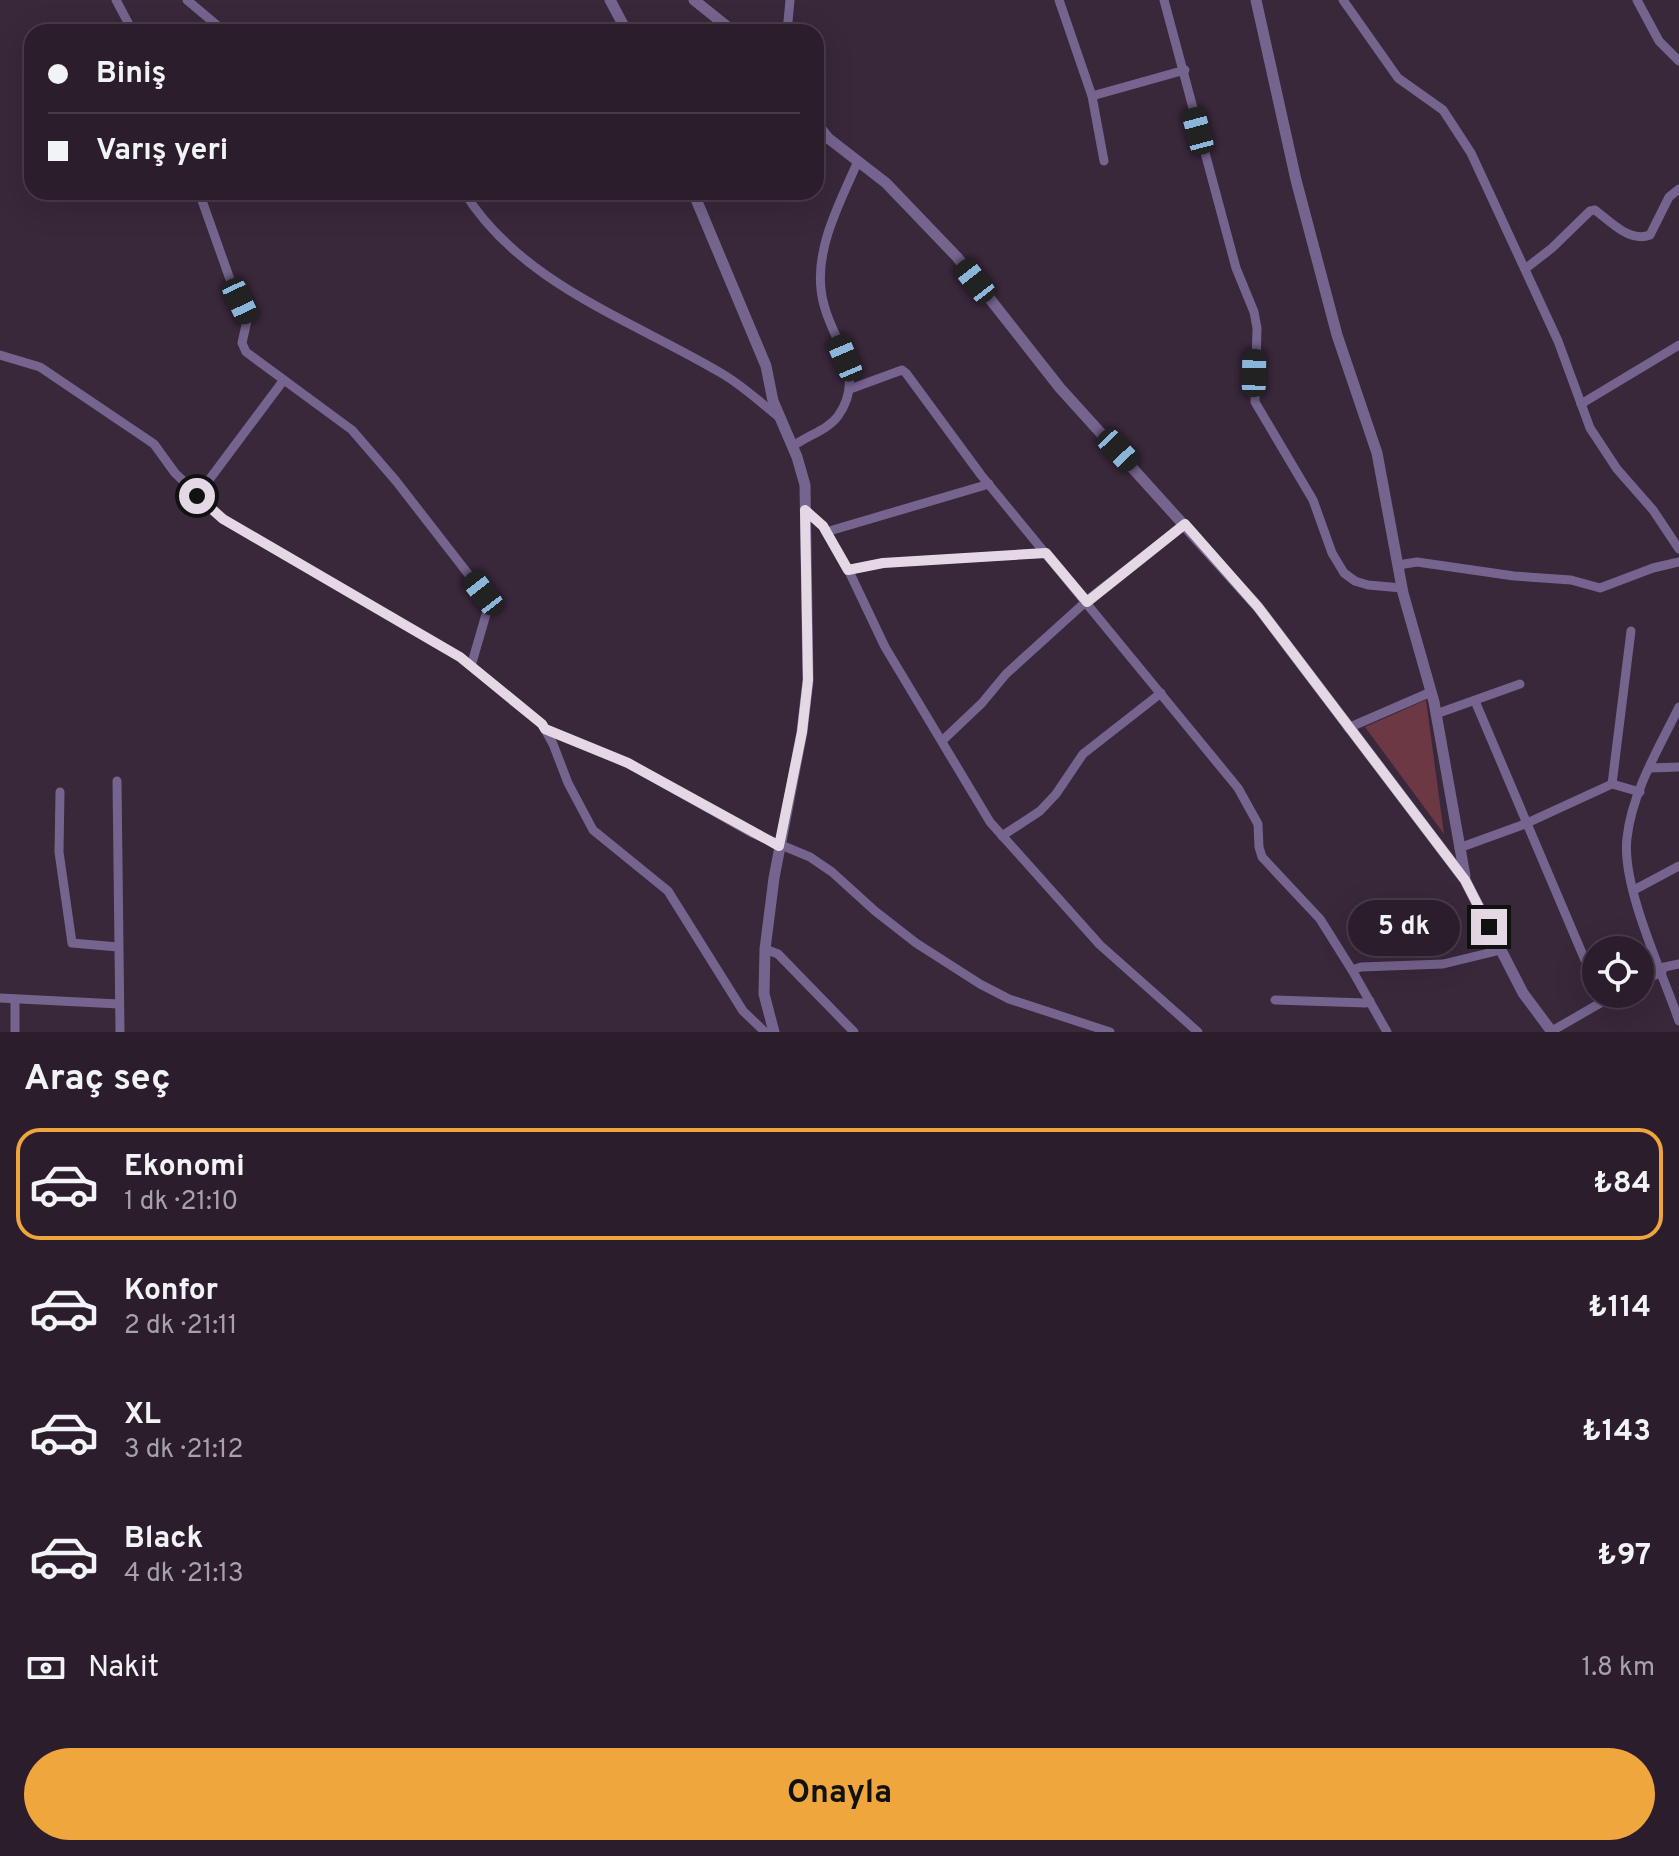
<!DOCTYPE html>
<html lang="tr">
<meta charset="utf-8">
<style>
body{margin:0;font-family:Overpass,sans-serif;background:#372a38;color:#f1f3f6;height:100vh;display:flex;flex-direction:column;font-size:30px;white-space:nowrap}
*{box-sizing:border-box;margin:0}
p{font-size:26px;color:#a6a2a9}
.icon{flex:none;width:44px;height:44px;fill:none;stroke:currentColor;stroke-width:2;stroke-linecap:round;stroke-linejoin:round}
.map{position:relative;height:1032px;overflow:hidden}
.panel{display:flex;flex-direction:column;background:#2b1d2c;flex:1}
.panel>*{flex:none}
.banner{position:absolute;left:24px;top:24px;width:800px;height:176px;border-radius:24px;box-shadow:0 8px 32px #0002,0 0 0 2px #473b48;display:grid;align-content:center;height:176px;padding:0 24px;background:#2b1d2c}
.tools{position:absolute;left:1582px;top:936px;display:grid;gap:16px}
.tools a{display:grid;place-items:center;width:72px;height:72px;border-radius:50%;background:#2b1d2c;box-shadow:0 8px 32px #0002,0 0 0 2px #473b48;font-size:40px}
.end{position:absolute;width:36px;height:36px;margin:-18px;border:10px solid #e4d8e4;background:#111;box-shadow:0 0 0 4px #111}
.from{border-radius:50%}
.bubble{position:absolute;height:56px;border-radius:28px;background:#2b1d2c;box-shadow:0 8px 32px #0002,0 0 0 2px #473b48;font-size:26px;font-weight:700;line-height:56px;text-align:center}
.car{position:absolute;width:24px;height:48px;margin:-24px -12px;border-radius:10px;box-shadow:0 0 6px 2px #0007;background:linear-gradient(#222 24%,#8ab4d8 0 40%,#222 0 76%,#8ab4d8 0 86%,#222 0)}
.banner b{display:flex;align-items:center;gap:28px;height:76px;font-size:30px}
.banner b+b{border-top:2px solid #473b48}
.banner i{width:20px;height:20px;background:#f1f3f6}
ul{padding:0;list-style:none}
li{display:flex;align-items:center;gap:24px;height:112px;margin:0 16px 12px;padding:0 8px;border:4px solid transparent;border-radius:24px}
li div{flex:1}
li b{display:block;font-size:30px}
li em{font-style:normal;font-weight:700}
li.current{border-color:#efa73d}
li>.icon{width:72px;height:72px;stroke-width:1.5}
h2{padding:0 24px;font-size:36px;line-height:96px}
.pay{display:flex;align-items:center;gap:20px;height:88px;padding:0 24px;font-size:30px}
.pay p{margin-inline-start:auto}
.button{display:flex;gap:16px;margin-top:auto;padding:16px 24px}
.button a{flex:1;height:92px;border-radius:48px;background:#efa73d;color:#111;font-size:32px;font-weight:700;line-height:92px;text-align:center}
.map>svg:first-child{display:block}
</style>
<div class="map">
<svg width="1679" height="1032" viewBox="0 0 1679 1032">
<rect width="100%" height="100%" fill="#39273a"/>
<polygon fill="#6c3843" points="1426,700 1444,834 1365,727"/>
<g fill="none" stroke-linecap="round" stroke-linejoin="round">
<g stroke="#75648e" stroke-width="9">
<polyline points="116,0 133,32"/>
<polyline points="187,0 225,32"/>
<polyline points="1059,0 1092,96 1104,161"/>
<polyline points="1164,0 1236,268 1254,312 1257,328 1255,402 1313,500 1332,553 1344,573 1355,581 1368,585 1402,588"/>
<polyline points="1343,0 1398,78 1443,110 1471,153 1558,341 1590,428 1617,469 1653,510 1679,549"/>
<polyline points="1637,0 1659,41 1679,61"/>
<polyline points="787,32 790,0"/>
<polyline points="1092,96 1185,70"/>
<polyline points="199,192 232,285 248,316 242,343 246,352 352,430 396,481 483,593 487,611 471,666"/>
<path d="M464 192C521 284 632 320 721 373 742 385 761 403 780 418"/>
<path d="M1525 269 1552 248 1590 211 1595 210C1611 222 1630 243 1650 235L1669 197 1679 189"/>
<polyline points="0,355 40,367 154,444 175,473 223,519 460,657 542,724 553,744 568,783 593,830 668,891 743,1011 765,1032"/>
<polyline points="850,389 902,370 906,373 981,475 1238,788 1258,824 1259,847 1262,857 1320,919 1352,970 1387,1032"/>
<polyline points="1581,404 1679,345"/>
<path d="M792 447C806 436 828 430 838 416 870 371 825 335 821 289 816 246 841 200 858 161"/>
<polyline points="197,496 283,381"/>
<polyline points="805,510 823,526 846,565 885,647 990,822 1100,945 1198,1032"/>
<polyline points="826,532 989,484"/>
<polyline points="1398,565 1417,562 1514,576 1571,580 1600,588 1653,568 1679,562"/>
<polyline points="848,570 883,563 1046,553"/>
<polyline points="1475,701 1596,986"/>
<path d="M1679 707C1659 748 1632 792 1627 838 1621 886 1663 974 1679 1021"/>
<polyline points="1436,714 1520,684"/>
<polyline points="1348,728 1431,692"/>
<polyline points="545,729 628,763 752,833 810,857 832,872 875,911 916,943 980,984 1009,999 1110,1032"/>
<polyline points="942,741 982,703 1006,674 1091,597 1185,524"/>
<polyline points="1650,768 1679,767"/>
<polyline points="117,781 120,1032"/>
<polyline points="1612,784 1631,631"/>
<polyline points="60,792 59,852 72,943 118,947"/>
<polyline points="1002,836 1040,811 1056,794 1083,754 1161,693"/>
<polyline points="1459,848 1525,824 1612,784 1640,792"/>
<polyline points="1634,890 1679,866"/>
<polyline points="765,949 778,954 854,1032"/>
<polyline points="1660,968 1679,964"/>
<polyline points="1352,970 1361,967 1443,964 1501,950"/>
<polyline points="1640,982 1662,972"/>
<polyline points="0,998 119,1004"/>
<polyline points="15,999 15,1032"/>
<polyline points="1275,1000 1366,1003 1370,1001"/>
<polyline points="1552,1031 1616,994"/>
</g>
<g stroke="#75648e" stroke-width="11">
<polyline points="610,0 627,32"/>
<polyline points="694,0 734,32"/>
<polyline points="1256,0 1296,180 1337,335 1377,453 1403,593 1434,702 1465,876"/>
<polyline points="816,123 828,138 886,183 957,257 1060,388 1258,607 1465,880 1523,993 1552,1032"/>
<polyline points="693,192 766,366 773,401 797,457 805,485 808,680 802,732 774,878 765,949 764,994 774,1032"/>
</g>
</g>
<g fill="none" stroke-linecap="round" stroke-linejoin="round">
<polyline stroke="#e4d8e4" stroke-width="10" points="197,496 223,519 460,657 542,724 545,729 628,763 779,846 802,732 808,680 805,510 823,526 848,570 883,563 1046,553 1087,602 1185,524 1258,607 1465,880 1489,927"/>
</g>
</svg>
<div class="tools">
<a><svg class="icon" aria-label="locate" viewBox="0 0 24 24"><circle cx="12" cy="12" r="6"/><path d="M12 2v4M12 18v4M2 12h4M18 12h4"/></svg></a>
</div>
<i class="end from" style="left:197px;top:496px"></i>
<i class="end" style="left:1489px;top:927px"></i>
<div class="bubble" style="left:1348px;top:900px;width:112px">5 dk</div>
<i class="car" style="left:1198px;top:131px;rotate:345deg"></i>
<i class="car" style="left:975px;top:281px;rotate:322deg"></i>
<i class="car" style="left:240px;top:301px;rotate:155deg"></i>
<i class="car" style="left:845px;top:358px;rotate:337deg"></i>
<i class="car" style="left:1254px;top:373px;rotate:1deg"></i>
<i class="car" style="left:1118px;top:450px;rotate:137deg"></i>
<i class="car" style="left:483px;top:593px;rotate:322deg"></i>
<div class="banner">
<b><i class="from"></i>Biniş</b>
<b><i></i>Varış yeri</b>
</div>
</div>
<section class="panel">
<h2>Araç seç</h2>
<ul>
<li class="current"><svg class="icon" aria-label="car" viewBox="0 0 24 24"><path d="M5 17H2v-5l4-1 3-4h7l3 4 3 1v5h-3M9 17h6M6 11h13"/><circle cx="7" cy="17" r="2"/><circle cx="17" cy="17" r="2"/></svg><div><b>Ekonomi</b><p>1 dk · 21:10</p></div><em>₺84</em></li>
<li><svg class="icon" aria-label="car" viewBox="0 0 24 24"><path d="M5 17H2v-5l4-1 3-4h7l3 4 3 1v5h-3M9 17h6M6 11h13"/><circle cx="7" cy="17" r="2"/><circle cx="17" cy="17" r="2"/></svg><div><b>Konfor</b><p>2 dk · 21:11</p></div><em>₺114</em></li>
<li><svg class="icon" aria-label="car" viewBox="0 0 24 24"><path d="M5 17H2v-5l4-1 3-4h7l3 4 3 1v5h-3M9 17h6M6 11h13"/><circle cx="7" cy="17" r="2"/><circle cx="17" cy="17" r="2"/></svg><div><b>XL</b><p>3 dk · 21:12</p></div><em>₺143</em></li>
<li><svg class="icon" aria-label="car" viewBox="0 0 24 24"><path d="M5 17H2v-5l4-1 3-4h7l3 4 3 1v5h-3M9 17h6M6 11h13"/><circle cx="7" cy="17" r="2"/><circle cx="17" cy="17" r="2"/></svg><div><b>Black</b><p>4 dk · 21:13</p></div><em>₺97</em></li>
</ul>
<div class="pay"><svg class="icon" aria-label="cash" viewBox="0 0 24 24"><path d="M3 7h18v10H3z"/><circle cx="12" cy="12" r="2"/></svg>Nakit<p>1.8 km</p></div>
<div class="button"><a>Onayla</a></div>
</section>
